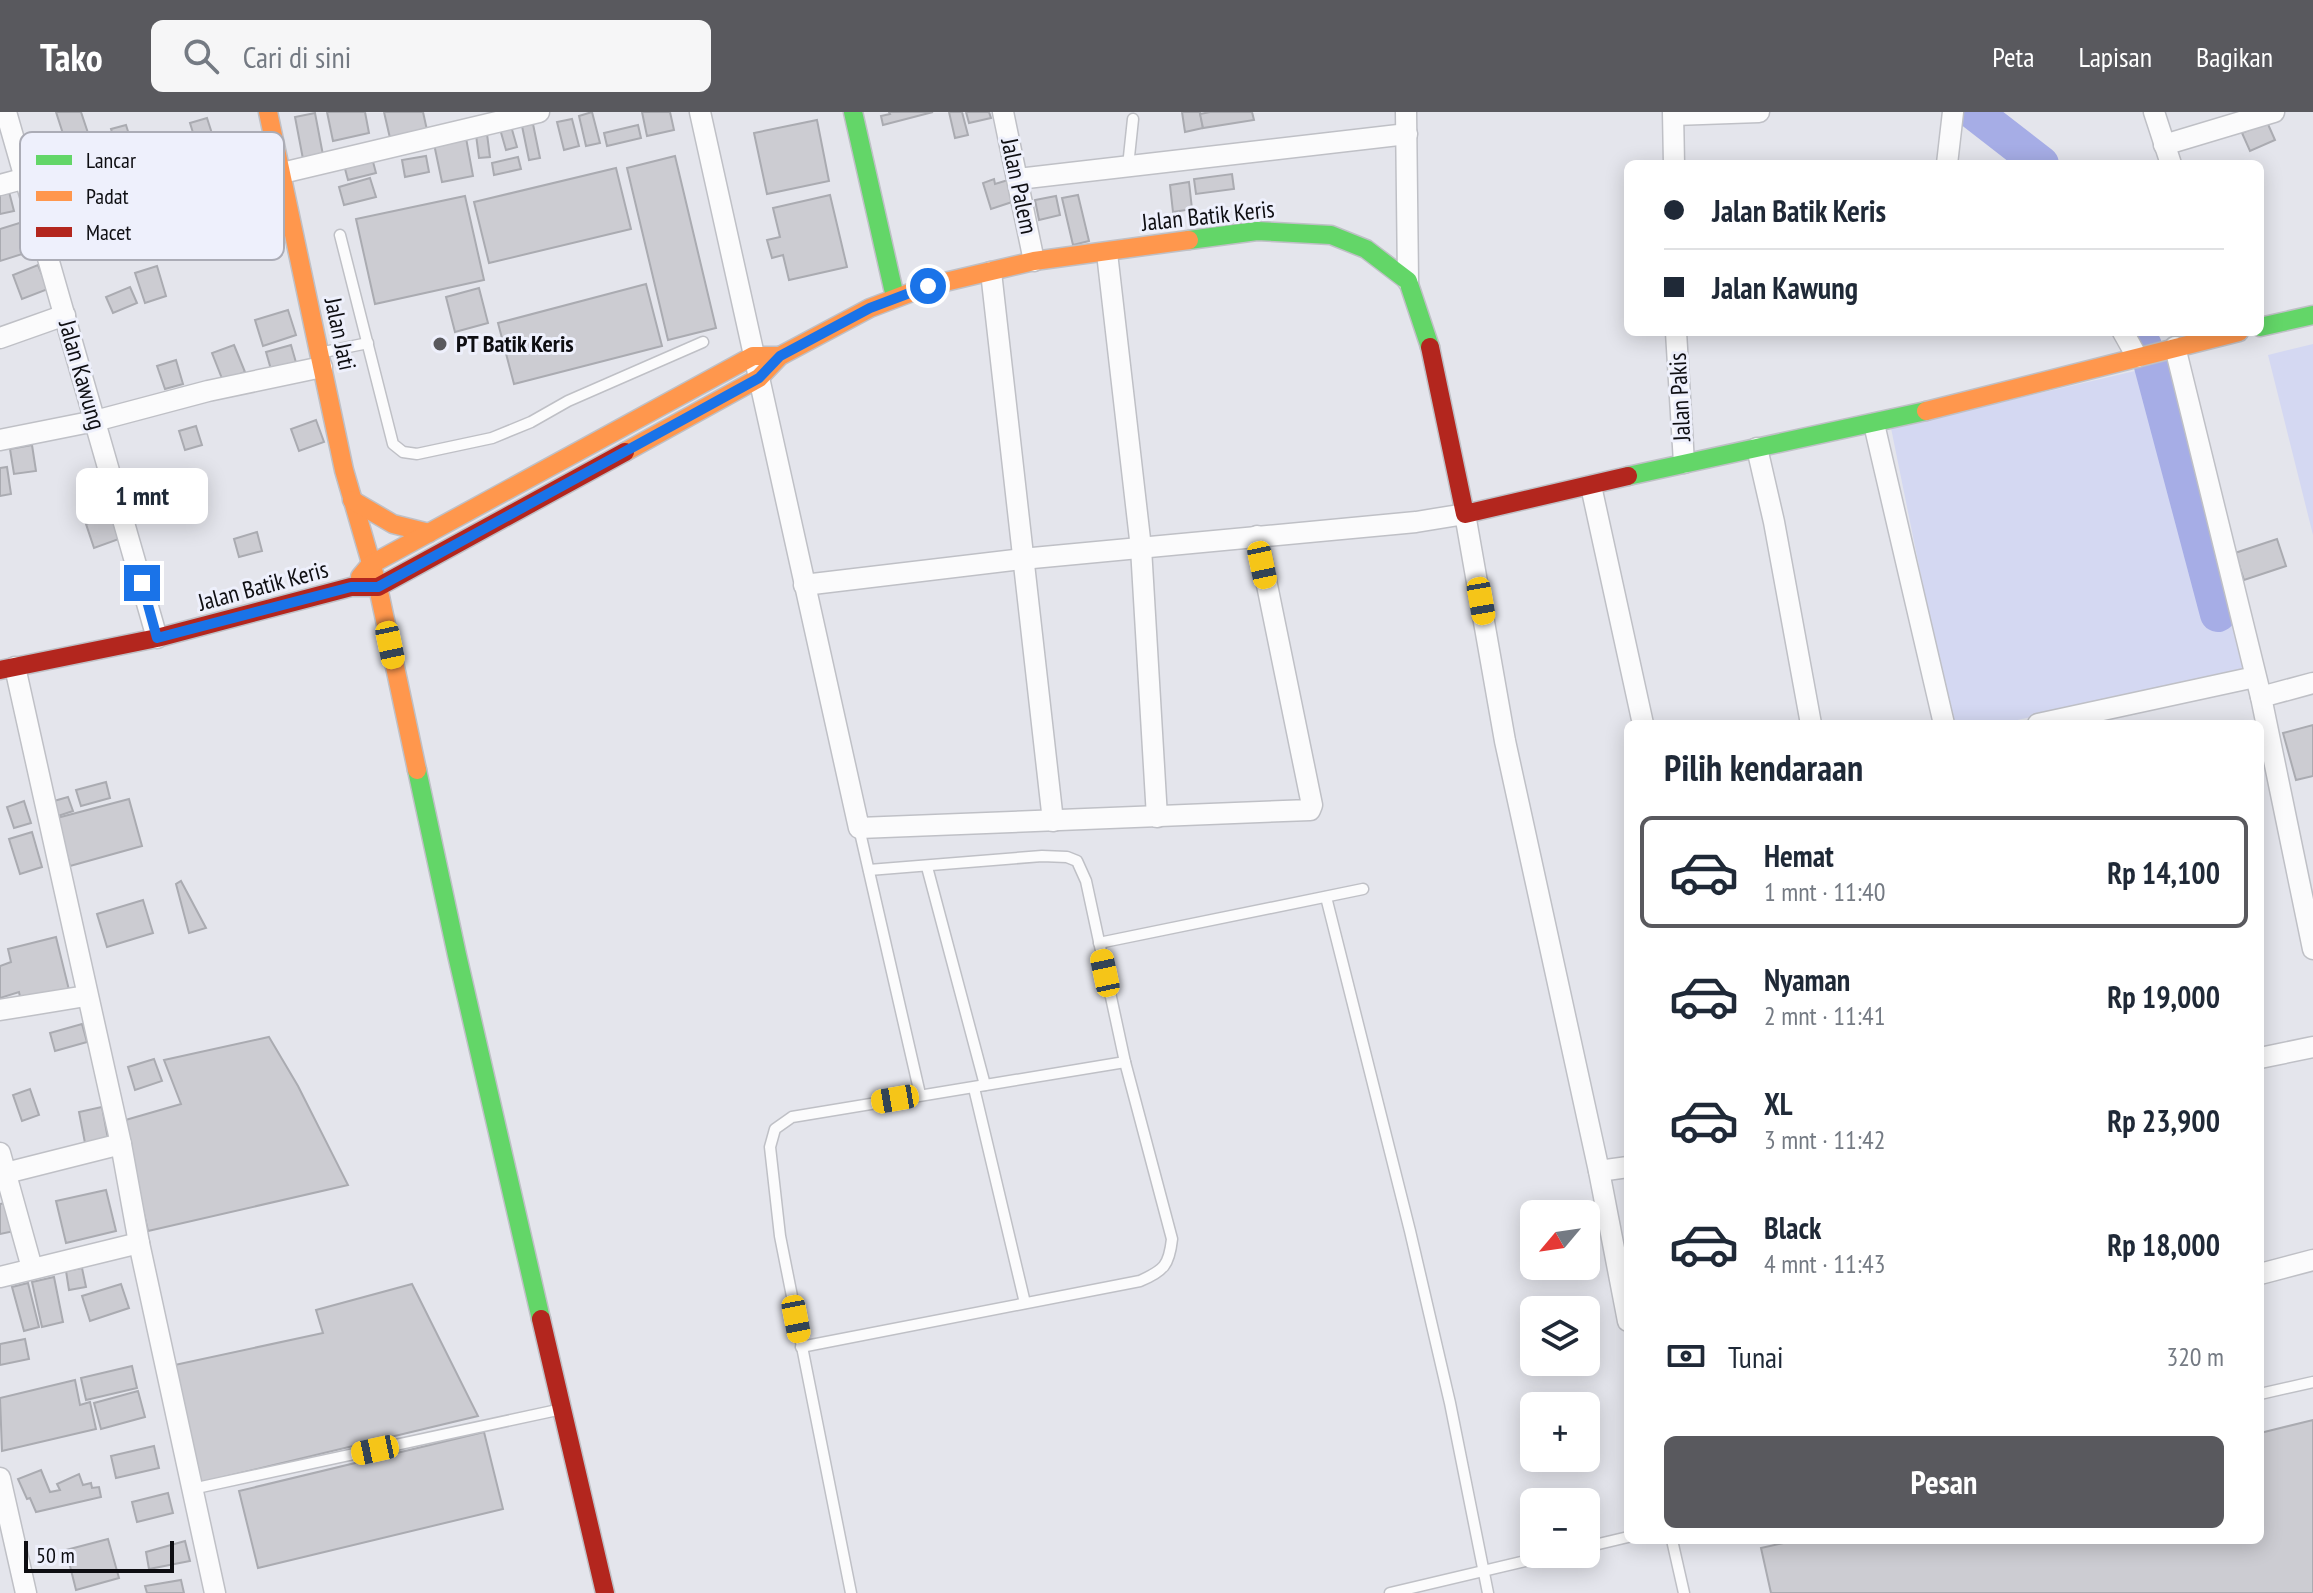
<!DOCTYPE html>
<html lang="id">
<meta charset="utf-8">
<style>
body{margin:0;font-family:"PT Sans Narrow",sans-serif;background:#f6f6f7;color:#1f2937;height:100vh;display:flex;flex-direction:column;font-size:30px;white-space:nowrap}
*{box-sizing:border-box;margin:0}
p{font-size:26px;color:#747a83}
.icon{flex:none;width:44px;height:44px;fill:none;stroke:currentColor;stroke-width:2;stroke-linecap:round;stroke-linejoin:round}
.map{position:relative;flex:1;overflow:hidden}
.drawer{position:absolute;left:1624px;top:608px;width:640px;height:824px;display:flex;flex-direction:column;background:#fff;border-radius:12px;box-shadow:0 4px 20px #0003}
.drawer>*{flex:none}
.guide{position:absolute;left:1624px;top:48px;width:640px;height:176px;border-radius:12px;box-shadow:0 4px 20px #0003;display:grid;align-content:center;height:176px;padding:0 40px;background:#fff}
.needle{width:52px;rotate:241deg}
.fabs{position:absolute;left:1520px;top:1088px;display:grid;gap:16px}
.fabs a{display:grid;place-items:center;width:80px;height:80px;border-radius:12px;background:#fff;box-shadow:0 4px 20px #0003;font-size:40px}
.scale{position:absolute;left:24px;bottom:20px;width:150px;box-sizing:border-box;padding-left:8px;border:4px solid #0e0e12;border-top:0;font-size:22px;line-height:28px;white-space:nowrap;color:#0e0e12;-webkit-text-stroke:6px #eef0fc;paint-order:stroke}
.end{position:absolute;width:36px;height:36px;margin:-18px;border:10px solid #1a73e8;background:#fff;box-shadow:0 0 0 4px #fff}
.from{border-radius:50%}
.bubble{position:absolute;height:56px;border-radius:12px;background:#fff;box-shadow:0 4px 20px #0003;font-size:26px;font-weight:600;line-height:56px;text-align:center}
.car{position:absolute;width:24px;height:48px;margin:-24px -12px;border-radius:10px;box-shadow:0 0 6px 2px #0007;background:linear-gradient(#f5c518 24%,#345 0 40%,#f5c518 0 76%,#345 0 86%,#f5c518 0)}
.guide b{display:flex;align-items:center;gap:28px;height:76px;font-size:30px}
.guide b+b{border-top:2px solid #e0e1e3}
.guide i{width:20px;height:20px;background:#1f2937}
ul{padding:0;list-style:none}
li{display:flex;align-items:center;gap:24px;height:112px;margin:0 16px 12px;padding:0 24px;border:4px solid transparent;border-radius:12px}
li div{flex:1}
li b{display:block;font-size:30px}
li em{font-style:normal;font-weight:600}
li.active{border-color:#59595e}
li>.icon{width:72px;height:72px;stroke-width:1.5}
h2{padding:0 40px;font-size:36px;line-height:96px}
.pay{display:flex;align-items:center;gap:20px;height:88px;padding:0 40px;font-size:30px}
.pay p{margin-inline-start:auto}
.button{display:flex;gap:16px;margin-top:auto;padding:16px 40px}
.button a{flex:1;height:92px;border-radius:12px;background:#59595e;color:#fff;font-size:32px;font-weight:600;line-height:92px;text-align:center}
header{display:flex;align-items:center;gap:48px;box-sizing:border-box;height:112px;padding:0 40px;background:#59595e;color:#fff}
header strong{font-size:38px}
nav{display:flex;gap:44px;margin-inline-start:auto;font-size:28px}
.search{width:560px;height:72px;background:#f6f6f7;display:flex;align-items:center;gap:20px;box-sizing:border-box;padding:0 28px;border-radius:12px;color:#747a83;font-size:30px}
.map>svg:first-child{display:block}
</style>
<header>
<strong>Tako</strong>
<div class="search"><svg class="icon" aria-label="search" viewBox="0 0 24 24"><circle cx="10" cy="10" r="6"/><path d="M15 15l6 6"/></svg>Cari di sini</div>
<nav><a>Peta</a><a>Lapisan</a><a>Bagikan</a></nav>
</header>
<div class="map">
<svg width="2313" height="1481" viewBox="0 0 2313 1481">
<rect width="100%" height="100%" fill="#e4e5ec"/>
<g fill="#d4d8f2">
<polygon points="2313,232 2313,423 2268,243"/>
<polygon points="2169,251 2244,557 2000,612 1951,612 1891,316"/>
</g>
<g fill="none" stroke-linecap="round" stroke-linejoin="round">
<g stroke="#a6ade6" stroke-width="36">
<polyline points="1974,0 2041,52"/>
<polyline points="2136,220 2144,234"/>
<polyline points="2151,250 2218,502"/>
</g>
</g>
<g fill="#ccccd2" stroke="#aaabb1" stroke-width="2">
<polygon points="56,0 81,0 89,24 66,31"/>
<polygon points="327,0 365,0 369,21 333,29"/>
<polygon points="384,0 423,0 427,18 390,26"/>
<polygon points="592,0 600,31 586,34 579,4"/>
<polygon points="642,0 670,0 674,18 647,24"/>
<polygon points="889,0 933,0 883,13 881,4 890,2"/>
<polygon points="949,0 962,0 968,23 955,26"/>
<polygon points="966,0 989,0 991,6 969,11"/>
<polygon points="1182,0 1200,0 1203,16 1185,20"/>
<polygon points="1210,0 1252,0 1254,8 1203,16 1200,2"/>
<polygon points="315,1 323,43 303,47 295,5"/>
<polygon points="207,6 215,31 198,37 190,11"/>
<polygon points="572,7 579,34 564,38 557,10"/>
<polygon points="817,8 829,69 767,82 754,21"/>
<polygon points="2267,10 2275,28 2250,39 2242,21"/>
<polygon points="533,12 540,46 529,48 522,14"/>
<polygon points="126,13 132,32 117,37 111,17"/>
<polygon points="638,13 641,26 607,34 604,21"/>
<polygon points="511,14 517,35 506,38 500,17"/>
<polygon points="487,22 490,45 479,46 476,23"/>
<polygon points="466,26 473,64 442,70 434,32"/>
<polygon points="426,44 429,60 405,65 402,48"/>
<polygon points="675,44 716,216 668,228 627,56"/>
<polygon points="518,45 521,57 494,63 492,51"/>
<polygon points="372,46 376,61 348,68 344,53"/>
<polygon points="616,56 631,117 489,151 474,90"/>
<polygon points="1232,62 1234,77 1196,82 1194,67"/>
<polygon points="370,66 376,85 344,93 339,75"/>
<polygon points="994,67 995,72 1008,68 1015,89 991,97 983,71"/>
<polygon points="1189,70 1192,97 1173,100 1170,73"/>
<polygon points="8,76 14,99 0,102 0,78"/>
<polygon points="830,83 847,155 789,168 783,143 772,146 767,128 780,125 773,96"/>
<polygon points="1078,83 1089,129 1073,133 1062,86"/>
<polygon points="465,84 484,168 375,192 356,107"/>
<polygon points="1056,84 1060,103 1039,108 1035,88"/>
<polygon points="29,108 38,137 0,149 0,117"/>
<polygon points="38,153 48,177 22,187 13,163"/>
<polygon points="157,154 166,184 145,191 135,161"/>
<polygon points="646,172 662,234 514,272 498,211"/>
<polygon points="130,175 137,191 113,201 106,185"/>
<polygon points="479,176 488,211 455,220 446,185"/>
<polygon points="288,198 296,223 263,234 255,208"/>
<polygon points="234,233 245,260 223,269 212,241"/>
<polygon points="291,233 297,254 272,261 266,240"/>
<polygon points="176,248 183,272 165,277 157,254"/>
<polygon points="316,308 324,330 299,339 291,317"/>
<polygon points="196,314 202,333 185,338 179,319"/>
<polygon points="32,333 36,359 14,362 10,337"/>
<polygon points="7,355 11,382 0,384 0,356"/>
<polygon points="111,403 119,427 94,436 86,412"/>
<polygon points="257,420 262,439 239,445 234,427"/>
<polygon points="2277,427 2286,454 2244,468 2235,441"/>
<polygon points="2313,613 2313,664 2296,668 2283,621"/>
<polygon points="106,670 110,686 81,694 76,678"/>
<polygon points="68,685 73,699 58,704 54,689"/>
<polygon points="129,687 142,734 70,754 57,706"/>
<polygon points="24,689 31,711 14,716 7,695"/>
<polygon points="32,720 42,755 20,762 9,727"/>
<polygon points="181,769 206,816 189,821 176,772"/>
<polygon points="143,788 153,821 107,835 97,802"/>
<polygon points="56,825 69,878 21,889 19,880 0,886 0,854 11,850 8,837"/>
<polygon points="82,912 87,930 55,939 50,921"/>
<polygon points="269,925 298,974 348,1073 148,1119 122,1009 181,992 164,948"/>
<polygon points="154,947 162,969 135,978 128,955"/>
<polygon points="30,977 39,1003 22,1009 13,983"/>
<polygon points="102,995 109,1032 86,1036 79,1000"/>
<polygon points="106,1078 116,1119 66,1131 56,1089"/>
<polygon points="13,1089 19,1118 0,1122 0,1092"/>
<polygon points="82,1156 86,1175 69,1178 66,1159"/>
<polygon points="54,1165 63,1210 42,1215 32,1170"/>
<polygon points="28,1171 39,1215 24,1219 12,1175"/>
<polygon points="121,1172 129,1196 90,1209 82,1184"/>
<polygon points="412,1172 478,1304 199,1371 170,1254 323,1221 316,1198"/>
<polygon points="25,1227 29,1247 0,1253 0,1232"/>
<polygon points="132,1254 137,1276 86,1288 81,1266"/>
<polygon points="75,1268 80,1293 90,1290 96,1317 2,1339 0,1286"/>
<polygon points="138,1279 145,1305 101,1317 94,1291"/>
<polygon points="2313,1308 2313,1481 1771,1481 1761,1436 1797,1428 2260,1428 2260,1321"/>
<polygon points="484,1320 503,1397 258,1456 239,1379"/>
<polygon points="154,1334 159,1356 116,1366 111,1344"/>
<polygon points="41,1358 50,1380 60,1378 57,1372 79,1362 83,1373 91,1371 92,1376 99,1375 101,1385 36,1400 30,1386 27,1387 18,1367"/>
<polygon points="168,1381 173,1401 137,1410 132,1390"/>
<polygon points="108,1427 119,1466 76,1478 66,1438"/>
<polygon points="185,1429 190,1449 149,1457 146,1440"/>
<polygon points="181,1468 184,1481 147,1481 145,1474"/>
</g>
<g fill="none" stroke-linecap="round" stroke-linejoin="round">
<defs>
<g id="lane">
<polyline points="1128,54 1133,7"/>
<polyline points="340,123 393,332 403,340 417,342 492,326 531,310 568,289 703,230"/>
<polyline points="319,241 368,231"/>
<polyline points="859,716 920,982"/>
<polyline points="927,755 985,973"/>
<polyline points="1326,785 1410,1119 1450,1291 1488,1481"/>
<polyline points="1099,831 1363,777"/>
<polyline points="974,976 1025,1191"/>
<path d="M801 1235 1140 1169C1164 1158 1169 1154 1172 1127L1125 950 1086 769 1077 749 1067 745 1042 744 869 758"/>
<polyline points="2260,1282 2313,1270"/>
<polyline points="192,1377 562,1297"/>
<polyline points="1672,1428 1684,1481"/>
<polyline points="1586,1435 1628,1425"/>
<polyline points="851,1481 780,1124 770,1035 775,1017 792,1005 1125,950"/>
<polyline points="1390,1481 1555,1442"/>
</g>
<g id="street">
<polyline points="6,0 157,526"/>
<polyline points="700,0 859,716 1310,698 1312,693 1257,424"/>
<polyline points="1003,0 1034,149"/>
<polyline points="1406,0 1408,169"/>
<polyline points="1673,0 1674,52"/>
<polyline points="2154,0 2171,52"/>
<polyline points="1674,3 1759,0"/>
<polyline points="2164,33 2274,0"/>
<polyline points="1947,52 1953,0"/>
<polyline points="282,61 539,0"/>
<polyline points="1018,67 1407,22"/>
<polyline points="0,73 26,66"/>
<polyline points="1107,141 1141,436 1157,705"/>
<polyline points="991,160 1053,709"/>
<polyline points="1676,220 1684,351"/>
<polyline points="2123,220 2137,245"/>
<polyline points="0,226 65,203"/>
<polyline points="2175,235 2261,585 2313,837"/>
<polyline points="1874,312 1944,612"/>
<polyline points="0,328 95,309 208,279 322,255"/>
<polyline points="1757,336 1774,410 1811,612"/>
<polyline points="1591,374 1643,612"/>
<polyline points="804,473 1022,447 1416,410 1465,402 1505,629 1599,1059 1628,1209"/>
<polyline points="15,555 121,1032 139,1131 215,1481"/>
<polyline points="2261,585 2313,571"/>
<polyline points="2038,612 2255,565"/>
<polyline points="0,898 86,884"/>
<polyline points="2260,946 2313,935"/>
<polyline points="0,1041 32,1156"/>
<polyline points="1599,1059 1628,1055"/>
<polyline points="6,1061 121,1032"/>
<polyline points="2260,1162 2313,1148"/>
<polyline points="0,1165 139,1131"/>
<polyline points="0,1366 26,1481"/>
</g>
<g id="fast">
<polyline points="853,0 895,185"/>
<polyline points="1189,128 1257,119 1331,123 1366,137 1408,169 1430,235"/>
<polyline points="2260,215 2313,203"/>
<polyline points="1628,364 1926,299"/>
<polyline points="417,658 457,843 541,1207"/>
</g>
<g id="slow">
<polyline points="268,0 344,358 378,475 417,658"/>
<polyline points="1926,299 2239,220"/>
<polyline points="625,340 759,266 780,244 870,196 928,174 1034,149 1189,128"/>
<polyline points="352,388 393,412 429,421"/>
<polyline points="360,465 370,453 753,244 780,244"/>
</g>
<g id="jam">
<polyline points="1430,235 1465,402 1628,364"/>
<polyline points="0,558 157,526 351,475 378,475 625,340"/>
<polyline points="541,1207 605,1481"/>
</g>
</defs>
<use href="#lane" stroke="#bfc0c6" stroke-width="13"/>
<use href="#street" stroke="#bfc0c6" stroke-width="23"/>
<use href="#fast" stroke="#bfc0c6" stroke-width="21"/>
<use href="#slow" stroke="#bfc0c6" stroke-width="21"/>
<use href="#jam" stroke="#bfc0c6" stroke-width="21"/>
<use href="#lane" stroke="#fbfbfc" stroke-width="10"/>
<use href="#street" stroke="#fbfbfc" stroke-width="20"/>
<use href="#fast" stroke="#63d668" stroke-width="18"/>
<use href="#slow" stroke="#ff974d" stroke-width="18"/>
<use href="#jam" stroke="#b3261e" stroke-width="18"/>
</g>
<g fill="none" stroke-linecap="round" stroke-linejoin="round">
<polyline stroke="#1a73e8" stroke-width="10" points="142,471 157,526 351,475 378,475 759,266 780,244 870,196 928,174"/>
</g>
<circle fill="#59595e" stroke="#eef0fc" stroke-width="3" cx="440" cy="232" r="8"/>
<g text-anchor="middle" stroke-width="6" stroke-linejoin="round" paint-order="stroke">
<g font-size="24" fill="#0e0e12" stroke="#eef0fc">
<text transform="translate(1019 74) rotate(78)" y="8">Jalan Palem</text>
<text transform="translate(1208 104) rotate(-6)" y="8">Jalan Batik Keris</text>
<text transform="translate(340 222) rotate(78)" y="8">Jalan Jati</text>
<text transform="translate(82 263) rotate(74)" y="8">Jalan Kawung</text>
<text transform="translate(1680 285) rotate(-93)" y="8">Jalan Pakis</text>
<text transform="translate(263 474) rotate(-15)" y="8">Jalan Batik Keris</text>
</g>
<g font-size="24" font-weight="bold" fill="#0e0e12" stroke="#eef0fc" text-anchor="start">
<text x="456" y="240">PT Batik Keris</text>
</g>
</g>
<rect x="20" y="20" width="264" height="128" rx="12" fill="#eef0fc" stroke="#abacb6" stroke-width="2"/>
<rect x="36" y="43" width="36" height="10" fill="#63d668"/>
<rect x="36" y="79" width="36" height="10" fill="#ff974d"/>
<rect x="36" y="115" width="36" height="10" fill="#b3261e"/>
<g font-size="22" fill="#0e0e12">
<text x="86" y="56">Lancar</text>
<text x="86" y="92">Padat</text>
<text x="86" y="128">Macet</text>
</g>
</svg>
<div class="fabs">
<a><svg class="needle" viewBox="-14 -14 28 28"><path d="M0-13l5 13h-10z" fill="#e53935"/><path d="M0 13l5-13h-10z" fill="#747a83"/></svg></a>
<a><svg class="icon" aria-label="layers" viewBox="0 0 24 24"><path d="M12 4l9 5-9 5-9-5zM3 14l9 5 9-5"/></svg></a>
<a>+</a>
<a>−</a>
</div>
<div class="scale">50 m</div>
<i class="end from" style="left:928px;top:174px"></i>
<i class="end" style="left:142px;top:471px"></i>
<div class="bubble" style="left:76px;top:356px;width:132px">1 mnt</div>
<i class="car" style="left:1262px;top:453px;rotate:168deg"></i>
<i class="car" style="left:1481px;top:489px;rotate:170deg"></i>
<i class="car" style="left:390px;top:533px;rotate:168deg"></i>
<i class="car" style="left:1105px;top:861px;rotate:348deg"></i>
<i class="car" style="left:895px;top:987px;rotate:260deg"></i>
<i class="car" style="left:796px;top:1207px;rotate:169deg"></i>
<i class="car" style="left:375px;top:1338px;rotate:258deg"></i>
<div class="guide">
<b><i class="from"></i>Jalan Batik Keris</b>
<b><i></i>Jalan Kawung</b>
</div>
<section class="drawer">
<h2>Pilih kendaraan</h2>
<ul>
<li class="active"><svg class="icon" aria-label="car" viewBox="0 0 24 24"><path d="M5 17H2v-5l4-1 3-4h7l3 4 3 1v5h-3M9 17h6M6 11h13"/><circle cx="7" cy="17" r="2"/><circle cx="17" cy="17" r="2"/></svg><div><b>Hemat</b><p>1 mnt · 11:40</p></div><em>Rp 14,100</em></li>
<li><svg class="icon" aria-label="car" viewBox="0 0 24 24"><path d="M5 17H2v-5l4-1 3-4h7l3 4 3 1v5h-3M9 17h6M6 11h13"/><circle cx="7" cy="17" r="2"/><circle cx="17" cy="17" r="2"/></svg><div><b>Nyaman</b><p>2 mnt · 11:41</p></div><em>Rp 19,000</em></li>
<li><svg class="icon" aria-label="car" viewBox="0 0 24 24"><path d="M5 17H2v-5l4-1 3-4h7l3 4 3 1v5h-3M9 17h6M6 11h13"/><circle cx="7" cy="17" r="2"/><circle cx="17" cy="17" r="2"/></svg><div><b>XL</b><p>3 mnt · 11:42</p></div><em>Rp 23,900</em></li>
<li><svg class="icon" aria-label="car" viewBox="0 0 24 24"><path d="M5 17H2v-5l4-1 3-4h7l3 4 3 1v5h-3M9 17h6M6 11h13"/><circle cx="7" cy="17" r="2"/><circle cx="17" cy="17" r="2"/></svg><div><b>Black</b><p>4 mnt · 11:43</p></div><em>Rp 18,000</em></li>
</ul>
<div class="pay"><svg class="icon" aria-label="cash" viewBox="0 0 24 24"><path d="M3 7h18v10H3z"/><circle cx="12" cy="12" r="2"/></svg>Tunai<p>320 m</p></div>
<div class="button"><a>Pesan</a></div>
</section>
</div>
